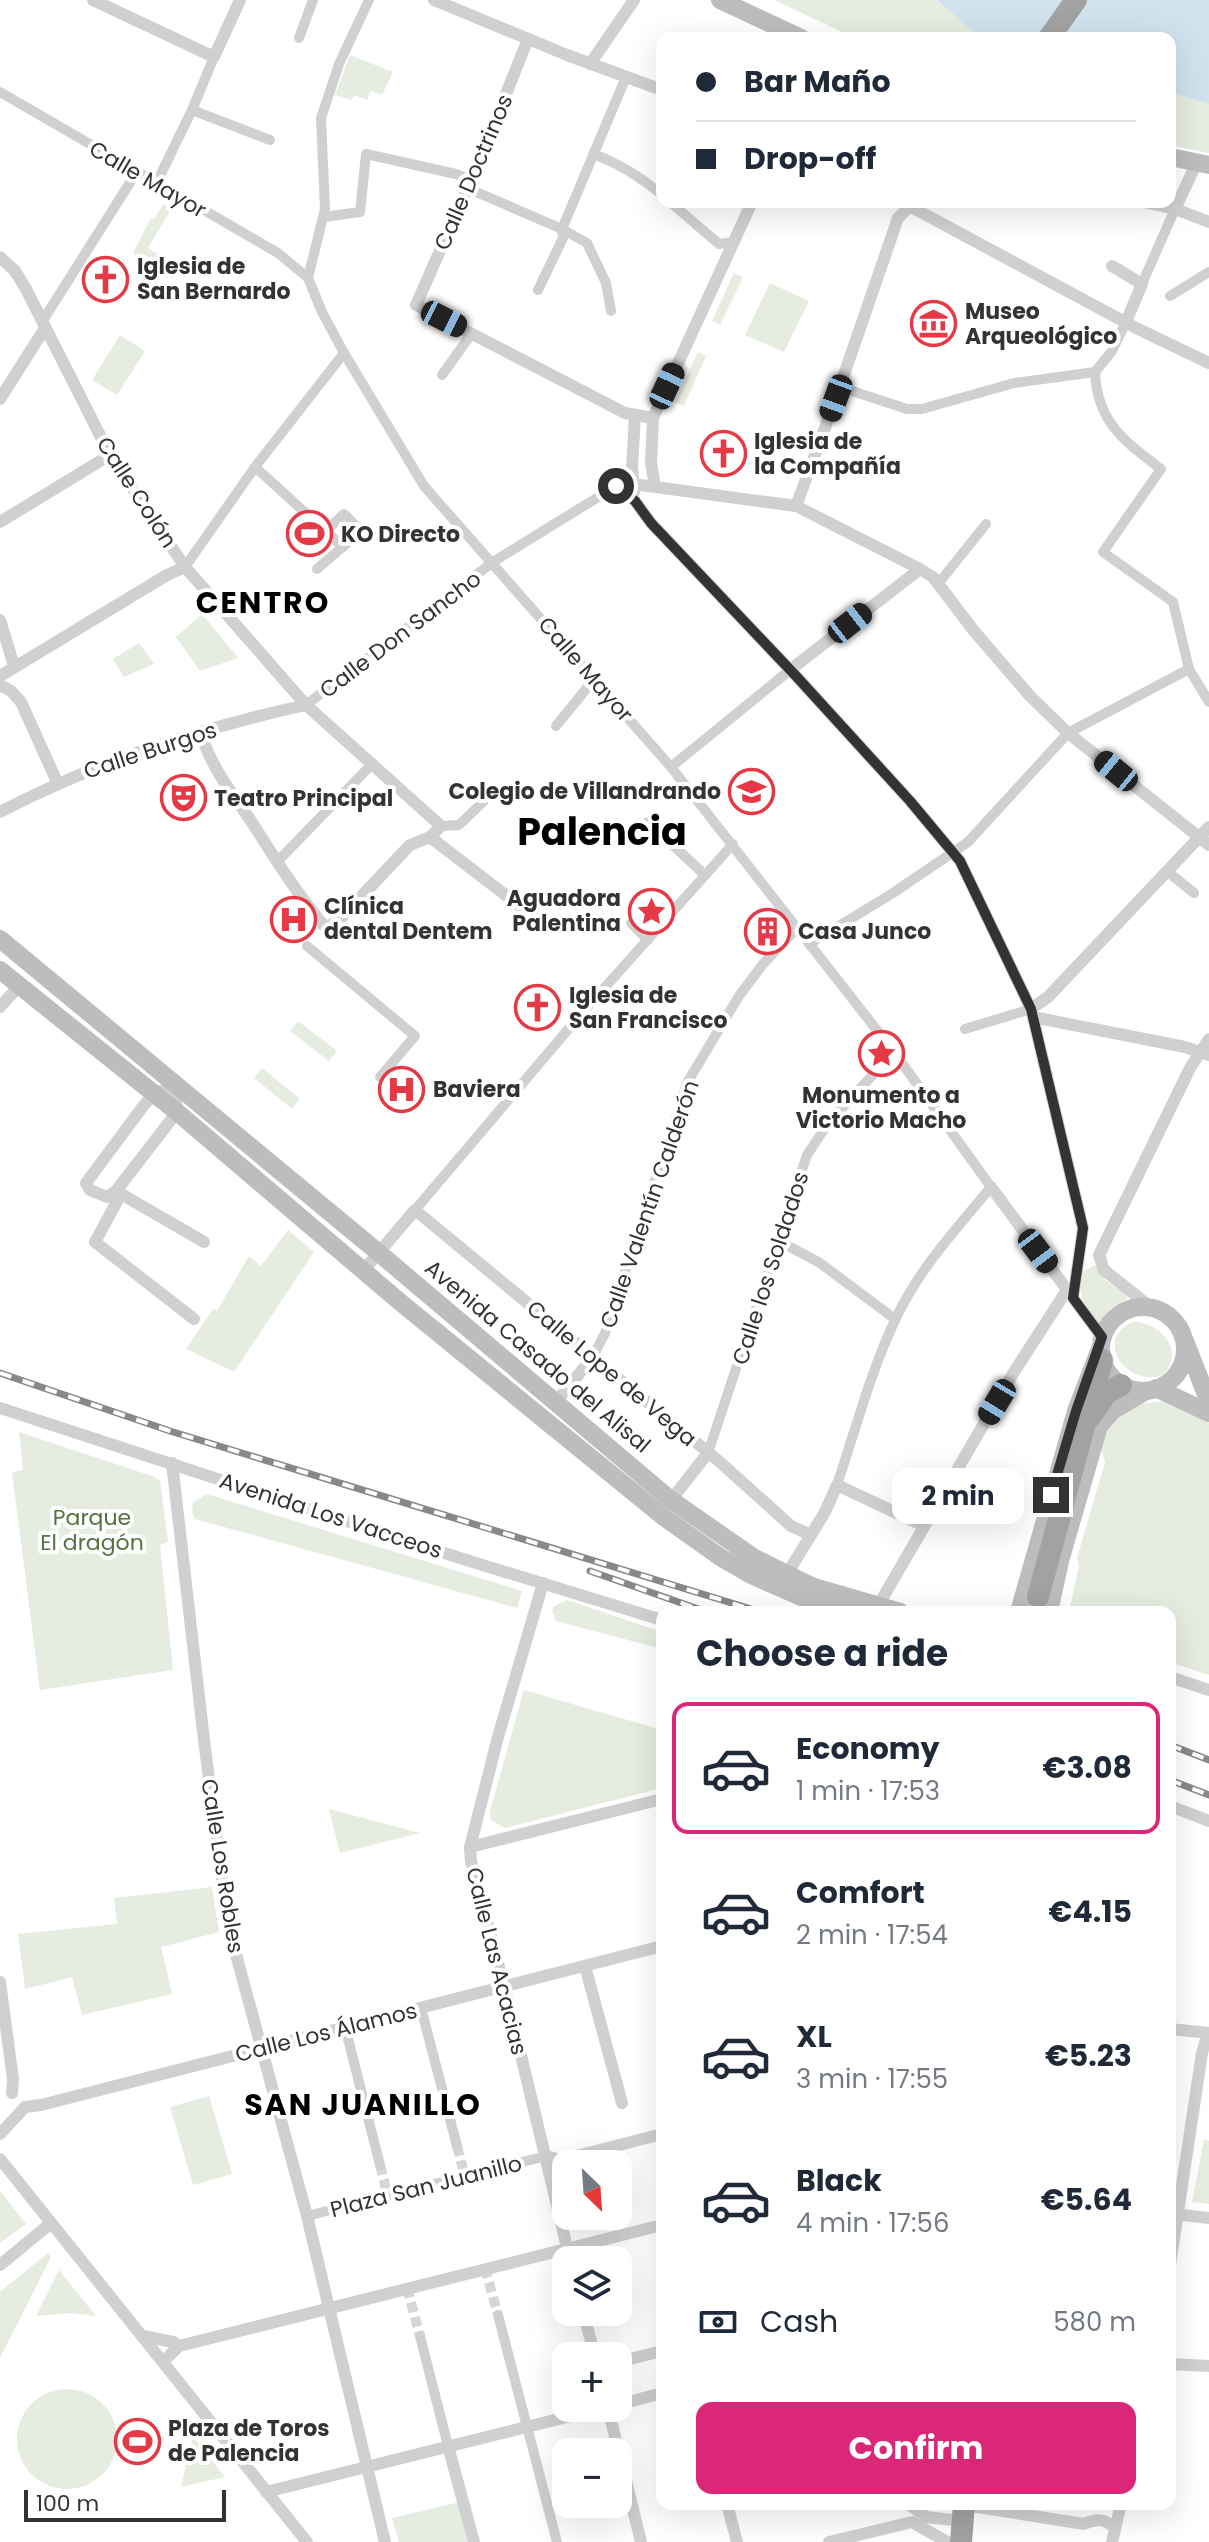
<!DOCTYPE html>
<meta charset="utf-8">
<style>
body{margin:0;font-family:Poppins,sans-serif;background:#f2f2f3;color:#1f2937;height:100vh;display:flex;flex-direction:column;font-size:30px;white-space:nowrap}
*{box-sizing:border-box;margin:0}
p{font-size:26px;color:#747a83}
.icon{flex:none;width:44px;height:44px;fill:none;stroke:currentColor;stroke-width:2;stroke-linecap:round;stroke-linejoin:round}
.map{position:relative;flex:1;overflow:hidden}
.panel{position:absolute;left:656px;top:1606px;width:520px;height:904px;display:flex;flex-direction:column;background:#fff;border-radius:16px;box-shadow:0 8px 32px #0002}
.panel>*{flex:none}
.top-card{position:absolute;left:656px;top:32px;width:520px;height:176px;border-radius:16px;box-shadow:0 8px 32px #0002;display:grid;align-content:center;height:176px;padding:0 40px;background:#fff}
.needle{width:52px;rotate:155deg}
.controls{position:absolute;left:552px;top:2150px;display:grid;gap:16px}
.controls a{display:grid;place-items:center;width:80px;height:80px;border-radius:16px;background:#fff;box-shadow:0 8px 32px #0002;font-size:40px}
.scale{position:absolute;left:24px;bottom:20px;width:202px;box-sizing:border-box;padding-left:8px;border:4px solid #333;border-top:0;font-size:22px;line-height:28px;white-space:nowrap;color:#333;-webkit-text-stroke:6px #fff;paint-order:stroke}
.end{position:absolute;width:36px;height:36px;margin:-18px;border:10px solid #333;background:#fff;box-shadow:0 0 0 4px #fff}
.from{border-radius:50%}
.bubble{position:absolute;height:56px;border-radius:16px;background:#fff;box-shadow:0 8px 32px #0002;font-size:26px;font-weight:700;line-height:56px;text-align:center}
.car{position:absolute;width:24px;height:48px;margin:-24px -12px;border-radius:10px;box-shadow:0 0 6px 2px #0007;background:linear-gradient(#222 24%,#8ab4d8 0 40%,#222 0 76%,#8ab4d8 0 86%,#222 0)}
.top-card b{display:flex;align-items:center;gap:28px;height:76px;font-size:30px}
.top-card b+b{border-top:2px solid #e0e1e3}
.top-card i{width:20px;height:20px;background:#1f2937}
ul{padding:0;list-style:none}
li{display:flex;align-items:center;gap:24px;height:132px;margin:0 16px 12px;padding:0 24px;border:4px solid transparent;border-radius:16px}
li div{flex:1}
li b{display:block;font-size:30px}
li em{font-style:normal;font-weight:700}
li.active{border-color:#db2777}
li>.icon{width:72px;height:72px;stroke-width:1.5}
h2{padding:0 40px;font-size:36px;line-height:96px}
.pay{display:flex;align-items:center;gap:20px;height:88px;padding:0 40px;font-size:30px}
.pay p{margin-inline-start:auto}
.primary-button{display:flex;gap:16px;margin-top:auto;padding:16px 40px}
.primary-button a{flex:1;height:92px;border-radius:16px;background:#db2777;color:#fff;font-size:32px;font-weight:700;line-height:92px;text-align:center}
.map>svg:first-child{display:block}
</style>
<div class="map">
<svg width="1209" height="2542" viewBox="0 0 1209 2542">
<rect width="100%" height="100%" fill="#fff"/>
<g fill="#e6ecdf">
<polygon points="774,0 937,0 980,38 855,38"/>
<polygon points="350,55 393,72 382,95 371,91 367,100 354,95 351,100 335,95"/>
<polygon points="1170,92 1209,104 1209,153 1170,145"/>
<polygon points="163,204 171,209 148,248 161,256 151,271 134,258 136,255 133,253 151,218 154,220"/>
<polygon points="734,273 743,277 720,325 712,321"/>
<polygon points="770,283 809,301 784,352 745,335"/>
<polygon points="120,335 145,351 117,395 92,380"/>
<polygon points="698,352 706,356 684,406 675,402"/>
<polygon points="202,614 238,658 200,671 176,637"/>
<polygon points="139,643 154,664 124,677 113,659"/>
<polygon points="298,1021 337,1051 329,1061 290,1031"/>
<polygon points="262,1068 300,1099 292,1109 254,1078"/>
<polygon points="288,1230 314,1252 234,1372 186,1349 213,1309 217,1311 249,1256 261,1266"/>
<path d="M1096 1265 1105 1280 1127 1295V1299L1111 1308 1099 1323C1082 1304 1079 1299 1081 1272Z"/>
<path d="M1132 1322C1160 1320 1189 1355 1160 1376 1126 1386 1094 1339 1132 1322Z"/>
<polygon points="1166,1401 1209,1421 1209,1675 1170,1662 1170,1612 1069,1612 1079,1565 1077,1558 1105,1462 1101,1448 1105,1426 1135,1404"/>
<polygon points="19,1432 155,1477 160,1481 168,1542 160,1545 173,1670 40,1690 12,1472 23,1470"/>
<polygon points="207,1494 522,1591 517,1608 195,1519 192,1512 193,1502"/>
<polygon points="567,1600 662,1632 662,1649 556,1621 552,1611 554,1606"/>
<polygon points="524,1690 662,1730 662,1788 505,1828 491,1820 490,1811"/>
<polygon points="329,1809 420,1833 340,1853"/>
<polygon points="212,1887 219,1932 161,1947 172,1994 82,2015 72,1977 25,1989 18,1934 117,1924 114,1898"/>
<polygon points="209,2096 232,2174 193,2185 170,2107"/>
<polygon points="1204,2140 1209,2141 1209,2204 1192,2202"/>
<polygon points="0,2191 26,2224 0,2243"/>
<polygon points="48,2253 51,2257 0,2358 0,2292"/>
<polygon points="59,2270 96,2316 72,2313 36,2316"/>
<circle cx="67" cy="2439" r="50"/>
<polygon points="193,2436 225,2477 181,2487"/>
<polygon points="459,2502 467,2542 399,2542 392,2518"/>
</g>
<polygon fill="#cfe2ee" points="937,0 1209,0 1209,104 1170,92 1170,38 980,38"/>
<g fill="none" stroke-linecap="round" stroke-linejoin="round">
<g stroke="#d6d6d6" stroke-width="10" stroke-dasharray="10 5" stroke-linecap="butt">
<polyline points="457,2146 463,2169"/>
<polyline points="380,2165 386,2189"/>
<polyline points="485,2268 498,2315"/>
<polyline points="407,2288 420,2336"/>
</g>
<g stroke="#d0d0d0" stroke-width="10">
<polyline points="299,38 313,0"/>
<path d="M0 92 278 253 308 278 322 312 344 353 424 486 671 767 894 1052 991 1187C957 1228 920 1268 897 1316 871 1370 856 1428 837 1485"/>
<polyline points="192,110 270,140"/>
<path d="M593 154C618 163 642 178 662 195"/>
<polyline points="156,184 192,110 214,57"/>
<polyline points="467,188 562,229 626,77"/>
<polyline points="670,202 719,244 734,242"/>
<polyline points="324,217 360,212 366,154 456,174 471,180"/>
<polyline points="308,278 325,209 321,118 339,64 369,0"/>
<polyline points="1142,284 1175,209"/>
<polyline points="538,290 563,238 562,229 587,243 606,283 611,311"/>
<polyline points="1170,296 1209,272"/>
<polyline points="42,322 136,173"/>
<path d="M1126 322 1112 351 1095 372C1097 422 1124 441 1161 469L1103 552 1173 602 1189 669 1209 702"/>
<polyline points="442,375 472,333"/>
<polyline points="840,387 907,409 922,409 1014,383 1095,372"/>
<polyline points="255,467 343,547"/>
<polyline points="185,567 255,467 344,353"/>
<polyline points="317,569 361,531 344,514 326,531"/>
<polyline points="938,584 986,524"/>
<polyline points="306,705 493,562 616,486"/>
<polyline points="556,726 595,678"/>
<polyline points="671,767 790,670"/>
<polyline points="648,822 705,875"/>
<polyline points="441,826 459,825 484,801"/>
<polyline points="277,862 373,763"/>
<polyline points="1168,872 1194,893"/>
<polyline points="631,923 648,940"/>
<polyline points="811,943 893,893 968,842 1068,733 1189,669"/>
<polyline points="307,946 415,1036 380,1077"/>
<polyline points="965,1029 1031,1009"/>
<polyline points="415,1210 582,1013 733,844"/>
<polyline points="779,1241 820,1263 895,1319"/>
<polyline points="593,1357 605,1333 687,1083 739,996 763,964 798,927"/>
<polyline points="708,1453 807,1155 829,1122 894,1052"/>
<polyline points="421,2008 457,2146"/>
<polyline points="345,2027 380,2165"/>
<polyline points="307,2216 546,2156"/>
<polyline points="498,2315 557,2542"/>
<polyline points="420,2336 448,2446"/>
</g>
<g stroke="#d0d0d0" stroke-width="12">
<polyline points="93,0 214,57 240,0"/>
<polyline points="434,0 567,55 662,90"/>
<polyline points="528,39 476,169 416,305 625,413 653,418"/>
<polyline points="590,64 634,0"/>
<polyline points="902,202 1136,328 1209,363"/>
<polyline points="1144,202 1175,209 1209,222"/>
<polyline points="1175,209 1197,162"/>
<path d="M0 257 15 271 26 289 110 455 185 567 306 705 441 826 430 837 410 845 337 922 325 927C298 895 275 859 253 824 233 794 211 768 201 733"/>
<polyline points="1112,266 1142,284 1126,322"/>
<polyline points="0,399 45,328"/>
<polyline points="616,486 635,501 651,523 796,676 910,801 960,861 1031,1009 1083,1228 1073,1298"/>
<polyline points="616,486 633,484 796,506 920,569 933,577 974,631 1030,696 1068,733 1209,845"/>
<polyline points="655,487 651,463 653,418 752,202"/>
<polyline points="634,492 632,467 635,416"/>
<polyline points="796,506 836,398 898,218 914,202"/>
<polyline points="0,522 110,455"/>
<polyline points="0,620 14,666"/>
<polyline points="790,670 920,569"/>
<polyline points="0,676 167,575 185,567"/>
<polyline points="0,685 11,691 21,702 57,782"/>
<path d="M0 812C96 762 200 728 306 705"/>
<polyline points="430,837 534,917"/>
<polyline points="0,1007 19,986"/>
<polyline points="1031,1009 1048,997 1209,827"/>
<polyline points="1033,1017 1185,1047 1209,1055"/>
<polygon points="175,1085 177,1112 116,1191 107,1197 90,1190 86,1183 144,1105 154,1094"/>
<polyline points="991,1187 1102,1337"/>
<polyline points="116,1191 204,1242"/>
<polyline points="121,1194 95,1242 194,1319"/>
<polyline points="364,1270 415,1210 721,1463 791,1526 811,1535"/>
<polyline points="1152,1308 1104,1270 1099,1255 1190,1068 1209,1039"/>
<polyline points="555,1403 593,1357"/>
<polyline points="0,1408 463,1559 662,1620"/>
<polyline points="172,1463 204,1740 228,1925 307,2216 385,2542"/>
<polyline points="671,1500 708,1453"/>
<polyline points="784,1579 825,1512 837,1485 924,1526"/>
<polyline points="543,1583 498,1737 470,1847 471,1861 508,2001 570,2260"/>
<polyline points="878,1606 1014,1372 1067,1290"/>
<polyline points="1170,1677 1209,1690"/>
<polyline points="1170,1806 1209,1821"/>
<polyline points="470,1847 662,1799"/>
<polyline points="585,1966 622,2103"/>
<polyline points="0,1982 13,2079 12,2093"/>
<polyline points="1170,2029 1209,2033"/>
<polyline points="0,2134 25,2107 41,2105 662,1946"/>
<polyline points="546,2156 561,2160 662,2134"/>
<polyline points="0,2159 307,2542"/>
<polyline points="1173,2214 1209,2218"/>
<polyline points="0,2265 51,2223"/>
<polyline points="1170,2265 1202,2053 1208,2033"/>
<polyline points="583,2312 595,2356"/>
<polyline points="143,2336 173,2342 179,2346"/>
<polyline points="163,2362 179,2346 662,2225"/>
<polyline points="618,2362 662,2351"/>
<polyline points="1170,2364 1209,2366"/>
<polyline points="618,2405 662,2393"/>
<polyline points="608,2408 641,2542"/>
<polyline points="448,2446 474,2542"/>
<polyline points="266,2492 603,2408"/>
<polyline points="727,2504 737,2542"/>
<polyline points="908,2504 926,2517 962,2521"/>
<path d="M964 2505 1084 2524C1097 2519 1104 2518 1115 2528"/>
<polyline points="829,2542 912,2522 947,2542"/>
<polyline points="1112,2542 1121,2504"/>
</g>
<g stroke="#bdbdbd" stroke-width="18">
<polyline points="720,0 801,38"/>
<polyline points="1170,157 1209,165"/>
<polyline points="0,939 379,1253 671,1500 753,1557 787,1574 814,1587 900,1612"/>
<polyline points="0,970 177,1112 400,1302 665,1518 720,1557 751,1575 815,1603 845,1612"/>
<circle cx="1143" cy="1349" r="42"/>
<polyline points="1185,1341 1209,1402"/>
<polyline points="1156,1388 1209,1413"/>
<polyline points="1019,1612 1076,1411 1101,1346"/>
<polyline points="1049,1612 1060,1561 1099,1426 1112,1411 1146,1391"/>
</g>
<g stroke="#a2a2a2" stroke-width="22">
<polyline points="1049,38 1076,0"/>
<polyline points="1090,1417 1107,1393 1121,1385"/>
<polyline points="1038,1597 1102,1360"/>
<polyline points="961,2542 964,2504"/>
</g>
<defs>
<g id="rail">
<polyline points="0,1373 170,1431 761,1612"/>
<polyline points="590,1571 707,1612"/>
<polyline points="1170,1745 1209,1760"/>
<polyline points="1170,1780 1209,1795"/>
</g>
</defs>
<use href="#rail" stroke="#888" stroke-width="7"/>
<use href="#rail" stroke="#fff" stroke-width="4" stroke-dasharray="12" stroke-linecap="butt"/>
</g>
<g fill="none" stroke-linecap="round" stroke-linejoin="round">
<polyline stroke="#333" stroke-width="10" points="616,486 635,501 651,523 796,676 910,801 960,861 1031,1009 1083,1228 1073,1298 1102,1337 1076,1411 1051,1495"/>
</g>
<defs>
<symbol id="church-ring" viewBox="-11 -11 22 22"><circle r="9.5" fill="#fff" stroke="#e63946" stroke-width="1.5"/><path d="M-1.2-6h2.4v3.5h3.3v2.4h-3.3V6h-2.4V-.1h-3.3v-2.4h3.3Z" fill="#e63946"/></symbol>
<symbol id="museum-ring" viewBox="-11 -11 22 22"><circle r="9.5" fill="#fff" stroke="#e63946" stroke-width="1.5"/><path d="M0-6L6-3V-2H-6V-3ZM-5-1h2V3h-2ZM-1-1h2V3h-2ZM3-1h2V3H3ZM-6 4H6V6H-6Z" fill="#e63946"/></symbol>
<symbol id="stadium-ring" viewBox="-11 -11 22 22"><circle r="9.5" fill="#fff" stroke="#e63946" stroke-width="1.5"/><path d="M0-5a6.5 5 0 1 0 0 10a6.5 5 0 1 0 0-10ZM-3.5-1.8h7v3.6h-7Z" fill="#e63946"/></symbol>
<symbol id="school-ring" viewBox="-11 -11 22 22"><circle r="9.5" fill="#fff" stroke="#e63946" stroke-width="1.5"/><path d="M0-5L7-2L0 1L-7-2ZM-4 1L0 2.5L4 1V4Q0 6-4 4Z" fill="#e63946"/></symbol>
<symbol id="theatre-ring" viewBox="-11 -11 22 22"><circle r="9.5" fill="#fff" stroke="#e63946" stroke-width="1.5"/><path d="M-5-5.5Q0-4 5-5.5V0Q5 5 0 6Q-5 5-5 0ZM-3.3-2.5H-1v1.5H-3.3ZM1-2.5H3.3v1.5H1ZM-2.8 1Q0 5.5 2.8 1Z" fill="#e63946"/></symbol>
<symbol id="sight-ring" viewBox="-11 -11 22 22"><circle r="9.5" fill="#fff" stroke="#e63946" stroke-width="1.5"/><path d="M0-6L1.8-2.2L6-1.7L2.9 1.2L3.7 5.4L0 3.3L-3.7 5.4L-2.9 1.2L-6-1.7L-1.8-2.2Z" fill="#e63946"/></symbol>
<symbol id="hospital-ring" viewBox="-11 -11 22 22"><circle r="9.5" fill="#fff" stroke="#e63946" stroke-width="1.5"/><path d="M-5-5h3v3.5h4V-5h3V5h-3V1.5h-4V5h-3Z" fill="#e63946"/></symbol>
<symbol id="building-ring" viewBox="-11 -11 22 22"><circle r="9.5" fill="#fff" stroke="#e63946" stroke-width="1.5"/><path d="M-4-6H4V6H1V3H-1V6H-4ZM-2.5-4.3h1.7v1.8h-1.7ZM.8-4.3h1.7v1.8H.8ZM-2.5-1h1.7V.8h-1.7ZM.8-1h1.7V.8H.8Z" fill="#e63946"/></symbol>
</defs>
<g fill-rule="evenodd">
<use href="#church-ring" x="80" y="254" width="51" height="51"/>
<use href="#museum-ring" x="908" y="298" width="51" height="51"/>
<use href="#church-ring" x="698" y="428" width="51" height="51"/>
<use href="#stadium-ring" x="284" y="508" width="51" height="51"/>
<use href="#school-ring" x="726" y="766" width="51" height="51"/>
<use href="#theatre-ring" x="158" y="772" width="51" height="51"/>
<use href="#sight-ring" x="626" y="886" width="51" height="51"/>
<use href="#hospital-ring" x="268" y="894" width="51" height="51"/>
<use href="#building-ring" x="742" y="906" width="51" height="51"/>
<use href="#church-ring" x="512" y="982" width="51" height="51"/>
<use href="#sight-ring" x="856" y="1028" width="51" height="51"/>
<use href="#hospital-ring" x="376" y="1064" width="51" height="51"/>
<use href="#stadium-ring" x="112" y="2416" width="51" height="51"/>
</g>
<g text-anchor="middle" stroke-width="8" stroke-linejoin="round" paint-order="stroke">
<g font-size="22" fill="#333" stroke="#fff">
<text transform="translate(473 172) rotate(-67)" y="8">Calle Doctrinos</text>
<text transform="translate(148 179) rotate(30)" y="8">Calle Mayor</text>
<text transform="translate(137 492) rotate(57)" y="8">Calle Colón</text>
<text transform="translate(400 634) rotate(-37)" y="8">Calle Don Sancho</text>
<text transform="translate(586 669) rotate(49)" y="8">Calle Mayor</text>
<text transform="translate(150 750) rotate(-18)" y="8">Calle Burgos</text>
<text transform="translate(649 1204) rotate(-71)" y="8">Calle Valentín Calderón</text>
<text transform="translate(770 1268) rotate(-72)" y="8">Calle los Soldados</text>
<text transform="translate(538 1356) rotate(40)" y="8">Avenida Casado del Alisal</text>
<text transform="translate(612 1373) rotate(40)" y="8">Calle Lope de Vega</text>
<text transform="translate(331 1515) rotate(18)" y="8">Avenida Los Vacceos</text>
<text transform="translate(223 1866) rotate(81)" y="8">Calle Los Robles</text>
<text transform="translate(497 1961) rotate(76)" y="8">Calle Las Acacias</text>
<text transform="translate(326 2032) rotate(-14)" y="8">Calle Los Álamos</text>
<text transform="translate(426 2186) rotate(-14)" y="8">Plaza San Juanillo</text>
</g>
<g font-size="22" font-weight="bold" fill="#333" stroke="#fff" text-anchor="start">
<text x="137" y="274">Iglesia de<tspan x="137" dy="25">San Bernardo</tspan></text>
<text x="965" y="319">Museo<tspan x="965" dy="25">Arqueológico</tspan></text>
<text x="754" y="449">Iglesia de<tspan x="754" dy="25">la Compañía</tspan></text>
<text x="341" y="542">KO Directo</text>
<text x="721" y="799" text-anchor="end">Colegio de Villandrando</text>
<text x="214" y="806">Teatro Principal</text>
<text x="621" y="906" text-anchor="end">Aguadora<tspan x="621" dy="25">Palentina</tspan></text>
<text x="324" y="914">Clínica<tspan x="324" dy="25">dental Dentem</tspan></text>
<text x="798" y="939">Casa Junco</text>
<text x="569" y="1003">Iglesia de<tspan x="569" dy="25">San Francisco</tspan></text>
<text x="433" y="1097">Baviera</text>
<text x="881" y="1103" text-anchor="middle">Monumento a<tspan x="881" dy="25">Victorio Macho</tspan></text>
<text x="168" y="2436">Plaza de Toros<tspan x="168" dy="25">de Palencia</tspan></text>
</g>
<g font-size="22" fill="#56703f" stroke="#fff">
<text x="92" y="1525">Parque<tspan x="92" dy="25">El dragón</tspan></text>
</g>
<g font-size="30" font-weight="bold" letter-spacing="2" fill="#000" stroke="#fff">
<text x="263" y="613">CENTRO</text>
<text x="363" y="2115">SAN JUANILLO</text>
</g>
<g font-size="38" font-weight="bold" fill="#000" stroke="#fff">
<text x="602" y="845">Palencia</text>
</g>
</g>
</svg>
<div class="controls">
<a><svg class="needle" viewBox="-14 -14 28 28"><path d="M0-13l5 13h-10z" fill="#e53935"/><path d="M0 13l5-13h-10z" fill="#747a83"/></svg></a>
<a><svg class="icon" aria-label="layers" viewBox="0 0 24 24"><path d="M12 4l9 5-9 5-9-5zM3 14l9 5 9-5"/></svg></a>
<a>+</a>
<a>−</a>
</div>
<div class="scale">100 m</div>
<i class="end from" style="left:616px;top:486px"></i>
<i class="end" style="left:1051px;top:1495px"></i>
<div class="bubble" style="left:892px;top:1468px;width:132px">2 min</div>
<i class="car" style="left:444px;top:319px;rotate:117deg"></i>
<i class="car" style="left:667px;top:386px;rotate:25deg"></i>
<i class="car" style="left:836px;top:398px;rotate:200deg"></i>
<i class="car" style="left:850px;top:623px;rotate:52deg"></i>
<i class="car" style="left:1116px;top:771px;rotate:309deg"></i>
<i class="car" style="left:1038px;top:1251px;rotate:143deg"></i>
<i class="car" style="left:997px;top:1402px;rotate:211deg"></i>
<div class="top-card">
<b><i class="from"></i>Bar Maño</b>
<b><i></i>Drop-off</b>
</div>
<section class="panel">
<h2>Choose a ride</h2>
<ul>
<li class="active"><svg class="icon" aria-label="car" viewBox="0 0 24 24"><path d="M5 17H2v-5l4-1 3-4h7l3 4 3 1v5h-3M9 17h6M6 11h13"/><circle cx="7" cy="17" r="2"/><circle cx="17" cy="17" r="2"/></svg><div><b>Economy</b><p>1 min · 17:53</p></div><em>€3.08</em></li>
<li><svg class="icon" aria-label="car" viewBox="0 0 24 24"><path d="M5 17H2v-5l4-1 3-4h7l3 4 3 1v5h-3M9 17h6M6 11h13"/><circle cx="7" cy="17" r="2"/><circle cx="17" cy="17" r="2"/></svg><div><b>Comfort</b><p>2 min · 17:54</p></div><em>€4.15</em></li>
<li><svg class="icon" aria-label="car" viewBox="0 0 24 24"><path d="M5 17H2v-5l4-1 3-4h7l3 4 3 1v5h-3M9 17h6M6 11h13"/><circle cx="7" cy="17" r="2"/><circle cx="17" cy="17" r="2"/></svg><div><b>XL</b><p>3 min · 17:55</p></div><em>€5.23</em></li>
<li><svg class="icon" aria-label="car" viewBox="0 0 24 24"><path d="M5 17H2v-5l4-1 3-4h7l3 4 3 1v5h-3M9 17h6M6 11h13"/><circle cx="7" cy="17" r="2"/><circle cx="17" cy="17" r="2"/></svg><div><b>Black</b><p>4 min · 17:56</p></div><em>€5.64</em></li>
</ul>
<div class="pay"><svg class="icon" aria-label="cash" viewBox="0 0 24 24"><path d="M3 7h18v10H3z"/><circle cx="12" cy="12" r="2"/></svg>Cash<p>580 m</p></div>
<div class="primary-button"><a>Confirm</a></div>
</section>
</div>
